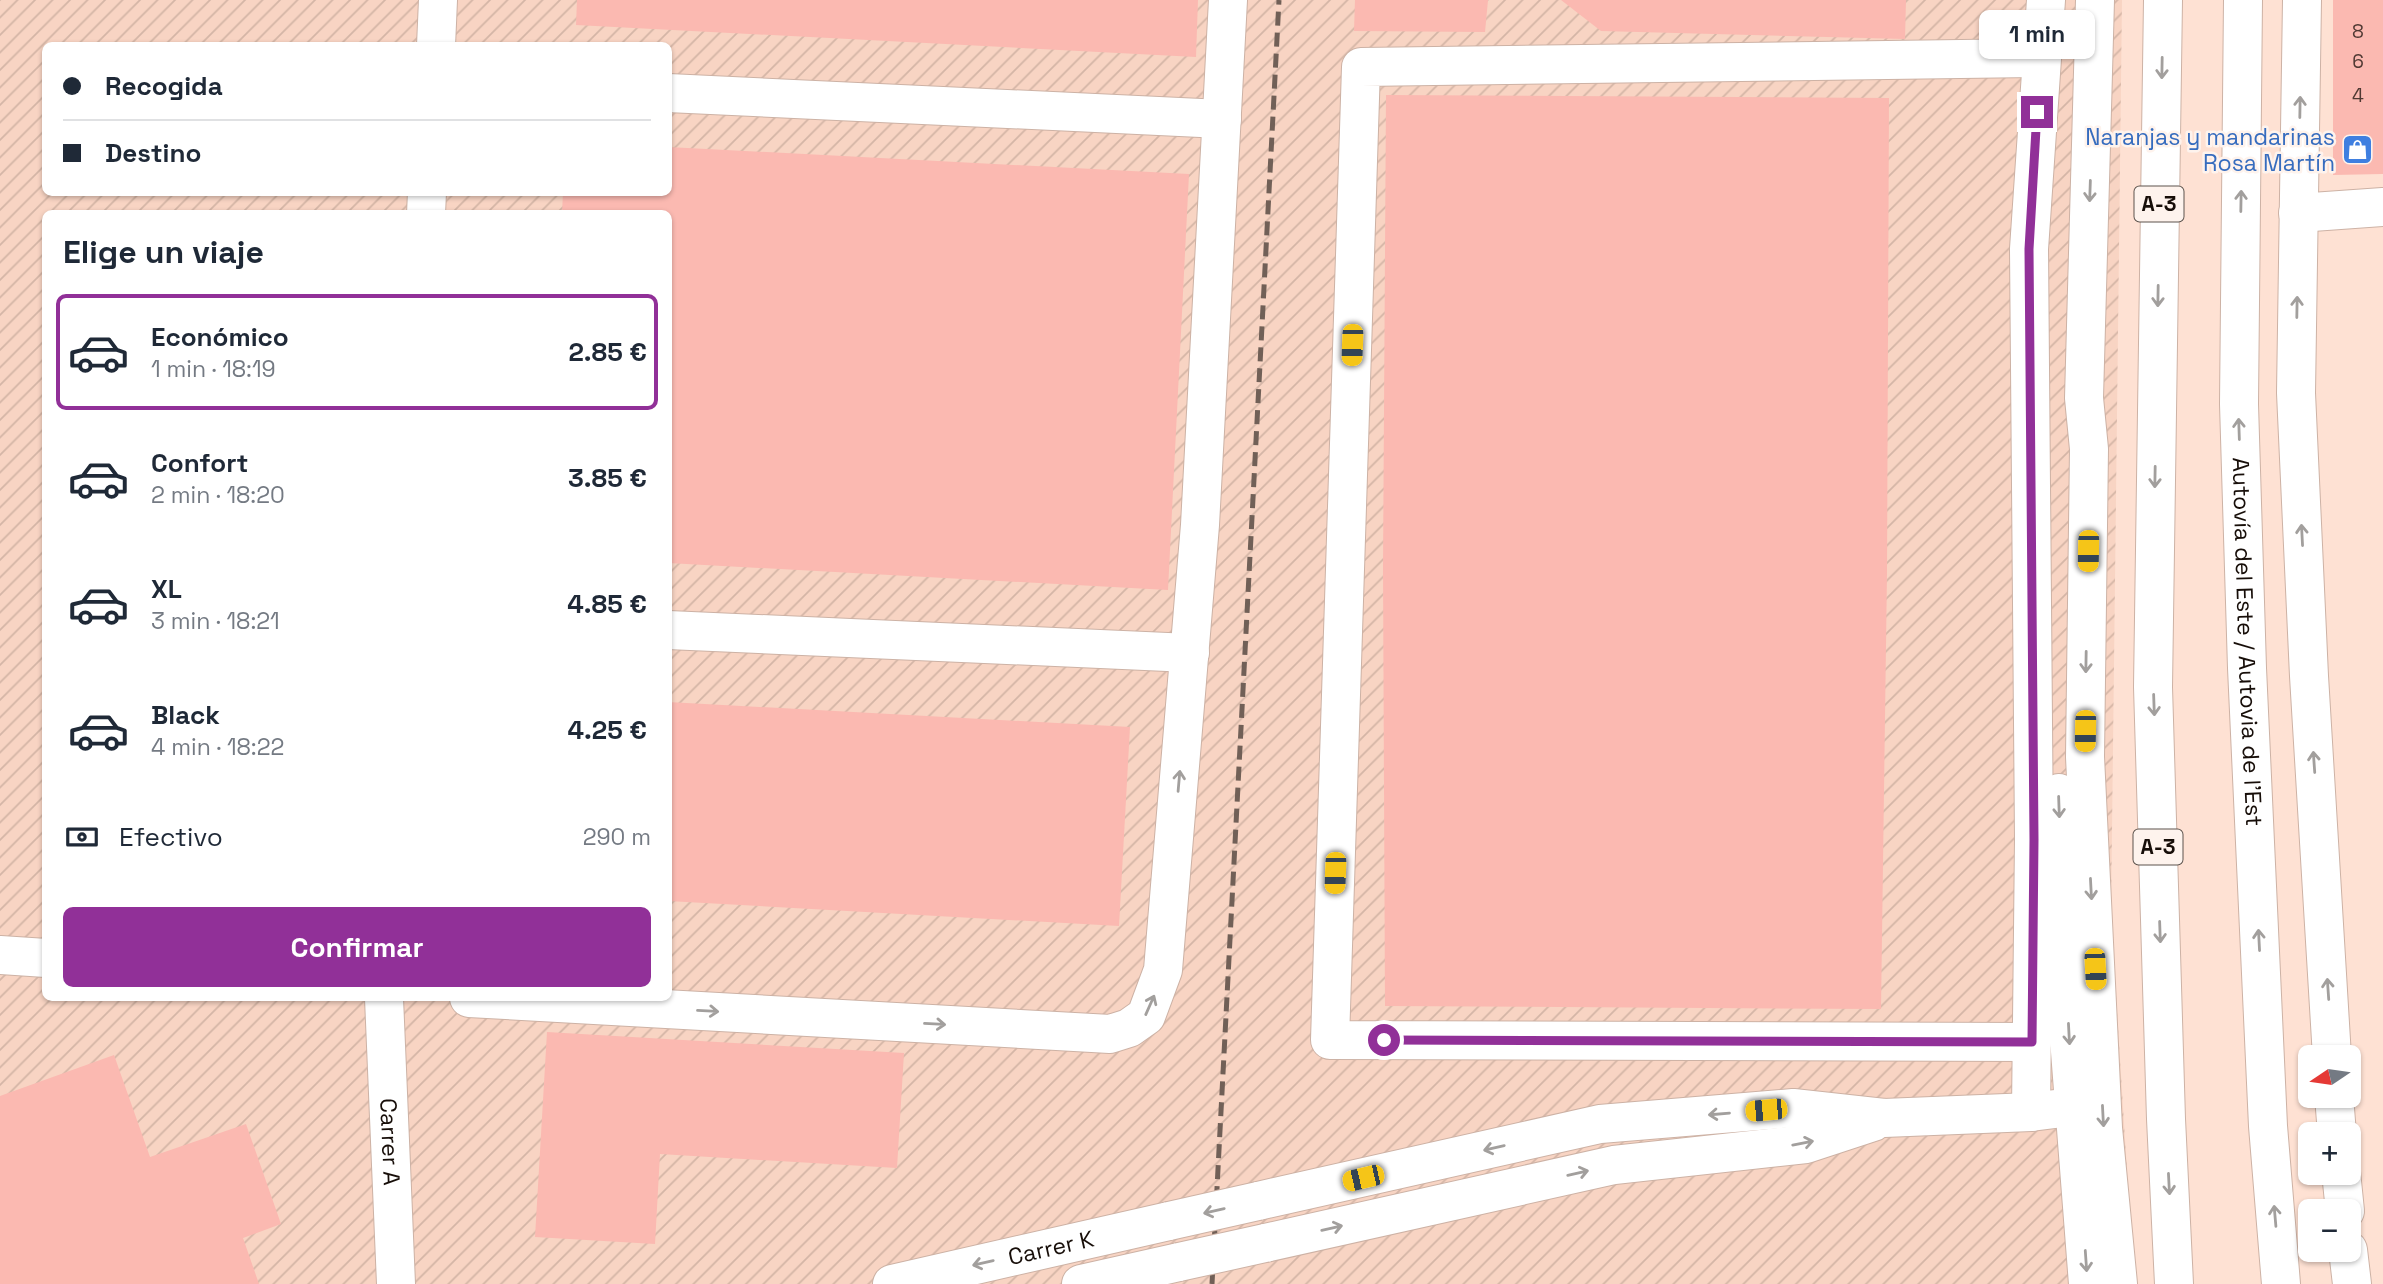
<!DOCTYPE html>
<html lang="es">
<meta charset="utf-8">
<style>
body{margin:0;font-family:"Space Grotesk",sans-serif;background:#f6f6f7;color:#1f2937;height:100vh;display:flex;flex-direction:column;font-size:26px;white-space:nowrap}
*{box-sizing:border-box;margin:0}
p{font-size:23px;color:#747a83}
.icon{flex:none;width:38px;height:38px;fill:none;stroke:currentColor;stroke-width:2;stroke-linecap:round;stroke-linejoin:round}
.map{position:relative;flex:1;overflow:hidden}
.side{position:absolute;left:42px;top:210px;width:630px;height:791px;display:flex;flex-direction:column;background:#fff;border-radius:10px;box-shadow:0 2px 5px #0004}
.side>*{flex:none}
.banner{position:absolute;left:42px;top:42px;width:630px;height:154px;border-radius:10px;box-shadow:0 2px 5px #0004;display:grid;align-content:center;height:154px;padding:0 21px;background:#fff}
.needle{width:46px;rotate:257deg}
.controls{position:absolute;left:2298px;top:1045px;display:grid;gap:14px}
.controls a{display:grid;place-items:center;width:63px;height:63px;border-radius:10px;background:#fff;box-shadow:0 2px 5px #0004;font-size:35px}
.end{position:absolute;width:32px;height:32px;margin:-16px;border:9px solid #913098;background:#fff;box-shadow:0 0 0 4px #fff}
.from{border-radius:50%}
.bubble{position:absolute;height:49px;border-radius:10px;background:#fff;box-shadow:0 2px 5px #0004;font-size:23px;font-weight:700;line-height:49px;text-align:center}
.car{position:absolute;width:21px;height:42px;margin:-21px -10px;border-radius:9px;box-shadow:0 0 5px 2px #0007;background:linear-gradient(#f5c518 24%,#345 0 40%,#f5c518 0 76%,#345 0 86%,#f5c518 0)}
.banner b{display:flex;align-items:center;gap:24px;height:66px;font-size:26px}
.banner b+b{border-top:2px solid #e0e1e3}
.banner i{width:18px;height:18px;background:#1f2937}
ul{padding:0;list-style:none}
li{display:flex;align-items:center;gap:21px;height:116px;margin:0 14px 10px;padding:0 7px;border:4px solid transparent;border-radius:10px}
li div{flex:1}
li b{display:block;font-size:26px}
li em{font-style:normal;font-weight:700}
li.selected{border-color:#913098}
li>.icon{width:63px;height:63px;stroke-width:1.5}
h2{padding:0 21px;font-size:32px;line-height:84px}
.pay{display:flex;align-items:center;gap:18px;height:77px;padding:0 21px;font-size:26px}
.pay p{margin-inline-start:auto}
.primary-button{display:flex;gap:14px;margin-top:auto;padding:14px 21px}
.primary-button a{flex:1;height:80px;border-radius:10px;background:#913098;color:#fff;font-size:28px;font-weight:700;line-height:80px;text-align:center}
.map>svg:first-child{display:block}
</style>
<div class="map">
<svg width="2383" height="1284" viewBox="0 0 2383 1284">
<defs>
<pattern id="industrial-furrows" width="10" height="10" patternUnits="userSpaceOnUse" patternTransform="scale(1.75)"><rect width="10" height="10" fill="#f8d4c3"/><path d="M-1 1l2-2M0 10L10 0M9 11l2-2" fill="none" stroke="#d4b5a6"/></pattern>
</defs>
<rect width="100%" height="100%" fill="#fee1d3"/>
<path fill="url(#industrial-furrows)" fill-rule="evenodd" d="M0 0H2122L2111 914 2134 1284H0ZM46 46H668V192H46ZM46 214H668V998H46Z"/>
<g fill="#fbb9b1">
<polygon points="577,0 1198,0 1196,57 576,25"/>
<polygon points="1355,0 1488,0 1485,32 1354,31"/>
<polygon points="1561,0 1906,0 1905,39 1601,31"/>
<polygon points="2333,0 2383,0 2383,174 2333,175"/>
<polygon points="1386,95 1889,98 1887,573 1881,1009 1385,1006 1383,569"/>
<polygon points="668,147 1189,174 1168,590 668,563 668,214 562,214 563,192 668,192"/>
<polygon points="668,702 1130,727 1119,926 668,901"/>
<polygon points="547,1032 904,1053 897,1168 660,1154 655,1244 535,1237"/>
<polygon points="114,1055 150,1157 246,1124 281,1224 243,1238 259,1284 0,1284 0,1096"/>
</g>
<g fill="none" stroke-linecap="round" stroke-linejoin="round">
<defs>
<g id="minor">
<polyline points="2095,0 2084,398 2089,449 2085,757 2103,1128 2118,1284"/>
<polyline points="436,46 438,0"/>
<polyline points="668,93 1222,119"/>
<polyline points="2298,213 2383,207"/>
<polyline points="426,214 427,192"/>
<polyline points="668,630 1190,653"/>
<polyline points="2059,793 2069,1038 2088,1284"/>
<polyline points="0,955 46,958"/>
<path id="s1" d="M384 998 396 1284"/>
<polyline points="469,998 1110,1034 1129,1028 1146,1016 1163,970 1200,525 1228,0"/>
<polyline points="2032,1042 1330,1040 1361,67 2040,58"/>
<polyline points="2031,1112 2034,839 2029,249 2046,0"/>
<polyline points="1258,1201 1600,1124 1793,1108 1884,1118 2031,1112 2055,1109"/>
<polyline points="1265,1243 1614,1165 1806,1144 1873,1122"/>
<path id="s2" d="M892 1284 1169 1221"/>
<polyline points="1081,1284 1179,1262"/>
</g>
<g id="highway">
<polyline points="2163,0 2153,687 2166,1119 2174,1284"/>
<path id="s3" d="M2243 0 2239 404 2247 668 2268 1126 2281 1284"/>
<polyline points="2302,0 2296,393 2309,676 2332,1057"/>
<polyline points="2334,1096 2337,1134"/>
<polyline points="2341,1172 2345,1211"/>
<polyline points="2348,1250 2352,1284"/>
</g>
</defs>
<use href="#minor" stroke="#cdb2a5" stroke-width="40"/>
<use href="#highway" stroke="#cdb2a5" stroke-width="40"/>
<use href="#minor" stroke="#fff" stroke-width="38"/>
<use href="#highway" stroke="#fff" stroke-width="38"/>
<polyline stroke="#716057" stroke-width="5" stroke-dasharray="14 7" stroke-linecap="butt" points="1212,1284 1279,0"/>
<defs>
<g id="minor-bridge">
<polyline points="1169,1221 1258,1201"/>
<polyline points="1179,1262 1265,1243"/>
</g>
</defs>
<use href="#minor-bridge" stroke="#cdb2a5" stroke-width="40" stroke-linecap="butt"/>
<use href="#minor-bridge" stroke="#fff" stroke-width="38"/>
</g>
<defs><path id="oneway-shaft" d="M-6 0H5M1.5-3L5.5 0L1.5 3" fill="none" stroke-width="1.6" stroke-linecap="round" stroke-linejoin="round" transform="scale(1.75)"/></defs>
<g stroke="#a29f9d">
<use href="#oneway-shaft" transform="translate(2162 68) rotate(91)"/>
<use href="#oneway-shaft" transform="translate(2300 107) rotate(-89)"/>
<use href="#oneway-shaft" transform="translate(2090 191) rotate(92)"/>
<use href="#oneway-shaft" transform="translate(2241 201) rotate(-89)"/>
<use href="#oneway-shaft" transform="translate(2158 296) rotate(91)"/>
<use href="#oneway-shaft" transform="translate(2297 307) rotate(-89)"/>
<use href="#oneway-shaft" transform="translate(2239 429) rotate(-92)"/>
<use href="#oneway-shaft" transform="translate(2155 477) rotate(91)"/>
<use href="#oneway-shaft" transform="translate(2302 535) rotate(-93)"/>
<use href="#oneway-shaft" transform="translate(2086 662) rotate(91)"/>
<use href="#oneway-shaft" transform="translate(2154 705) rotate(88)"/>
<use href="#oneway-shaft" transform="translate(2314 762) rotate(-94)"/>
<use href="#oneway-shaft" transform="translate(1179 781) rotate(-85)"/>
<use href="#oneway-shaft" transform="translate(2059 807) rotate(88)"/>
<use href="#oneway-shaft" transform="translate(2091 889) rotate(87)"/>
<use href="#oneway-shaft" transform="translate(2160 932) rotate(88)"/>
<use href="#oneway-shaft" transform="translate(2259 940) rotate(-93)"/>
<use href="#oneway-shaft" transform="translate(2328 989) rotate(-94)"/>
<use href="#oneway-shaft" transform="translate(1150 1005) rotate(-66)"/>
<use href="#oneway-shaft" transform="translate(708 1011) rotate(3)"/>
<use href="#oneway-shaft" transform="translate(935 1024) rotate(3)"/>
<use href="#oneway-shaft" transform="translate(2069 1034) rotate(87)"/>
<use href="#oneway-shaft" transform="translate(1719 1114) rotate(175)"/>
<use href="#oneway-shaft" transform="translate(2103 1116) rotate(87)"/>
<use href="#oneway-shaft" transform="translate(1803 1143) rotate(-11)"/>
<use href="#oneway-shaft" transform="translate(1494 1148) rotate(167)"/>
<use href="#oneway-shaft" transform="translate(1578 1173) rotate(-13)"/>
<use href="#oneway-shaft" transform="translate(2169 1184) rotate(87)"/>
<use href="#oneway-shaft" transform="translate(1214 1211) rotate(167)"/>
<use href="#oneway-shaft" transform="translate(2275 1216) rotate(-95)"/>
<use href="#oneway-shaft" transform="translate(1332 1228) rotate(-13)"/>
<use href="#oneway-shaft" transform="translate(2086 1261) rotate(86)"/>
<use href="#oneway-shaft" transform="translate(983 1263) rotate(167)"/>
</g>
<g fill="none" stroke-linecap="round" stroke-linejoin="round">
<polyline stroke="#913098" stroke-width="9" points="1384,1040 2032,1042 2034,839 2029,249 2037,112"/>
</g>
<defs>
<symbol id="shop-square" viewBox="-11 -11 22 22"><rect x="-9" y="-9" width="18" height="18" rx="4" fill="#3f7fe0" stroke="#fef3ed"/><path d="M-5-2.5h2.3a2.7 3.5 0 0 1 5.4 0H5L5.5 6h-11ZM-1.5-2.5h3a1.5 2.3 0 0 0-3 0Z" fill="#fff"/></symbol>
</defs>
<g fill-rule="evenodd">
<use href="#shop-square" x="2340" y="132" width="35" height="35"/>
</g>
<g text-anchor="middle" stroke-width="5" stroke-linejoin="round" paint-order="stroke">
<g font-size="19" fill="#503933">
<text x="2358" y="38">8</text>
<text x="2358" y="68">6</text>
<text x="2358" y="102">4</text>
</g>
<g fill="#fef3ed" stroke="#5c534d" stroke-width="2">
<rect x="2134.5" y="186.5" width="49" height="35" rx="5"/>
<rect x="2133.5" y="829.5" width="49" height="35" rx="5"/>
</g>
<g font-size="21" font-weight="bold" fill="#170e09">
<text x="2159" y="211">A-3</text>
<text x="2158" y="854">A-3</text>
</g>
<g font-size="23" fill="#366cbe" stroke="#fef3ed" text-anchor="end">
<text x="2335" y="145">Naranjas y mandarinas<tspan x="2335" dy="26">Rosa Martín</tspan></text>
</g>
<g font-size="23" fill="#170e09" stroke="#fef3ed">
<text dy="8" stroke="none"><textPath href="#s3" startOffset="642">Autovía del Este / Autovia de l'Est</textPath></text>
<text dy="8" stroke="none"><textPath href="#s1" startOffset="144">Carrer A</textPath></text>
<text dy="8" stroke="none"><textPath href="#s2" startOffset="163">Carrer K</textPath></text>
</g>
</g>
</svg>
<div class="controls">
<a><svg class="needle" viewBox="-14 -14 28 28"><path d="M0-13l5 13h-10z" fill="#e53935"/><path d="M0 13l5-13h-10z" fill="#747a83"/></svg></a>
<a>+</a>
<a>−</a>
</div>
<i class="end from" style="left:1384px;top:1040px"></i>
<i class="end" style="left:2037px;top:112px"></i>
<div class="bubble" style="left:1979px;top:10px;width:116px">1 min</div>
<i class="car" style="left:1352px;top:345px;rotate:182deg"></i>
<i class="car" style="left:2088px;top:551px;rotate:181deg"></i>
<i class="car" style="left:2085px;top:731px;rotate:181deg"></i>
<i class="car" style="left:1335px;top:873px;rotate:182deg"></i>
<i class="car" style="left:2095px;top:969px;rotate:177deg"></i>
<i class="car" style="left:1766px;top:1110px;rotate:265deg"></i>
<i class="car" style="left:1363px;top:1178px;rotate:257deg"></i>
<div class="banner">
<b><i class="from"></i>Recogida</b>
<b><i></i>Destino</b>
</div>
<section class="side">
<h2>Elige un viaje</h2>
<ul>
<li class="selected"><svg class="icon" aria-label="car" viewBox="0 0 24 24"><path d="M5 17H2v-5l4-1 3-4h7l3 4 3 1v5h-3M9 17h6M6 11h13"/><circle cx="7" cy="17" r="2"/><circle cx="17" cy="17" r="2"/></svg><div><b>Económico</b><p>1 min · 18:19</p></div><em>2.85 €</em></li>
<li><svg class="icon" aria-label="car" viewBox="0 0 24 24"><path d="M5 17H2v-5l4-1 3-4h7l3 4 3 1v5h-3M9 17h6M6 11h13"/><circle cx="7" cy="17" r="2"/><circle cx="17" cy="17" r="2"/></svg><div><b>Confort</b><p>2 min · 18:20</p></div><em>3.85 €</em></li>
<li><svg class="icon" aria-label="car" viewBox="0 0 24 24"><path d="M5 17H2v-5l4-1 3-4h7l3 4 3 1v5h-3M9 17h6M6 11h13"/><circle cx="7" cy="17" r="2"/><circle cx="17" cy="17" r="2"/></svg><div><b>XL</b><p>3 min · 18:21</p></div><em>4.85 €</em></li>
<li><svg class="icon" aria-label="car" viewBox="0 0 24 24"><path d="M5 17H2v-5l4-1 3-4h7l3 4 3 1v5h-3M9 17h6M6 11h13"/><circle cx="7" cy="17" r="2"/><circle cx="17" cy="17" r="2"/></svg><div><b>Black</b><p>4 min · 18:22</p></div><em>4.25 €</em></li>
</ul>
<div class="pay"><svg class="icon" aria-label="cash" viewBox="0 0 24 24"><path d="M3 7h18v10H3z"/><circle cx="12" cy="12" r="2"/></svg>Efectivo<p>290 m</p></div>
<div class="primary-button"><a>Confirmar</a></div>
</section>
</div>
